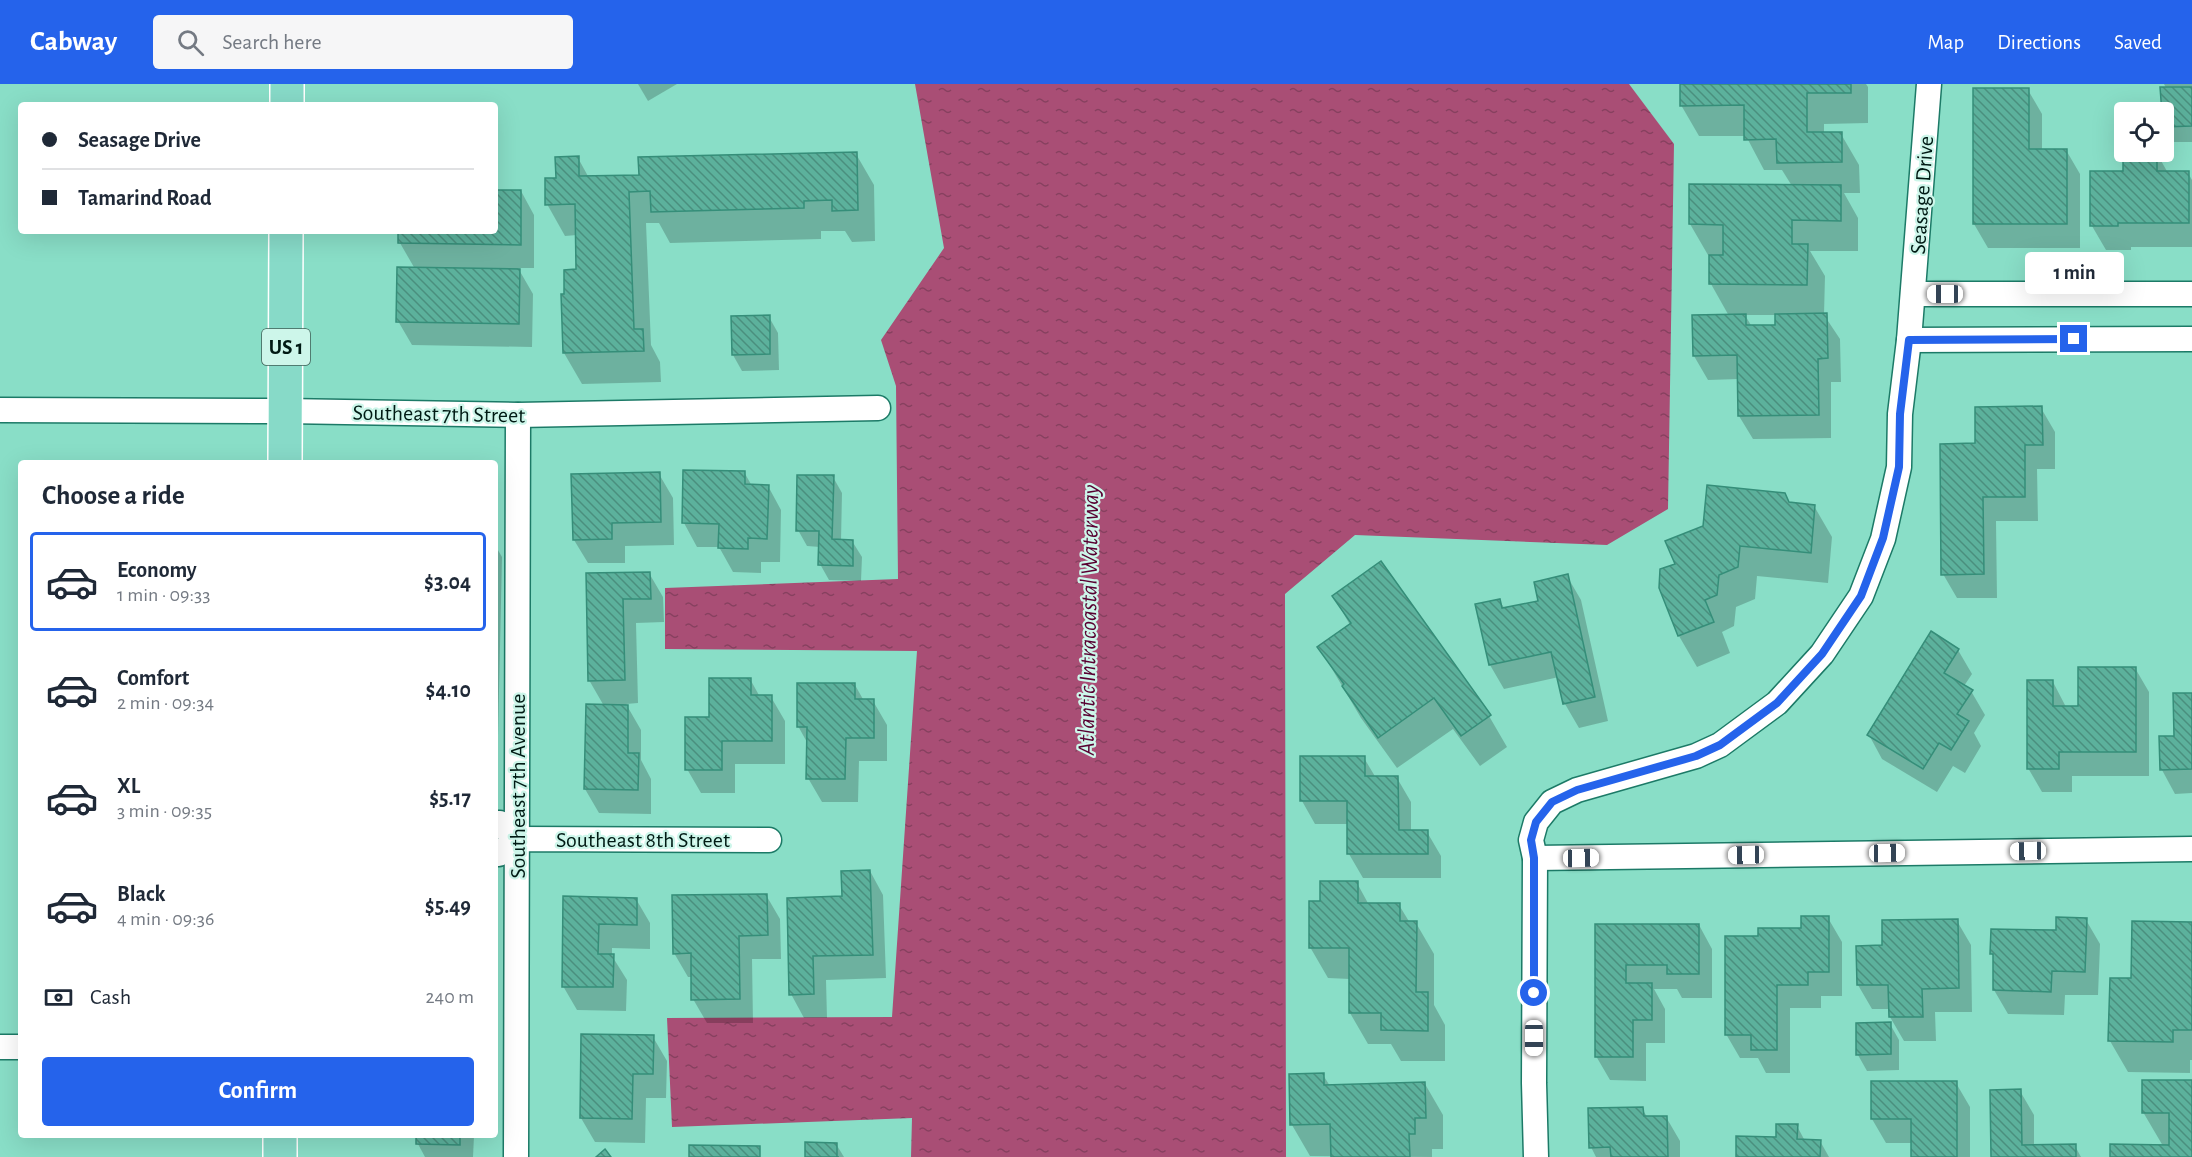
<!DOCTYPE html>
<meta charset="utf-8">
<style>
body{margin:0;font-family:"Alegreya Sans",sans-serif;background:#f6f6f7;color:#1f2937;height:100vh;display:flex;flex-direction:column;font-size:22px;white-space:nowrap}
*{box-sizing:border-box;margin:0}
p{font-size:20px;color:#747a83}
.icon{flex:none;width:33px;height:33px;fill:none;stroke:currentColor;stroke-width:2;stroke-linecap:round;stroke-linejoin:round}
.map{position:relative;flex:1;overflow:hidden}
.details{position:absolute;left:18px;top:376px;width:480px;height:678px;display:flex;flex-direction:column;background:#fff;border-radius:6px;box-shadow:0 6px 24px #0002}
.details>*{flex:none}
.guide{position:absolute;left:18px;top:18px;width:480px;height:132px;border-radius:6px;box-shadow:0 6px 24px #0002;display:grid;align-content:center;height:132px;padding:0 24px;background:#fff}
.buttons{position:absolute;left:2114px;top:18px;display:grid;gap:12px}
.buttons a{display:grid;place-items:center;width:60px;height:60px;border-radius:6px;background:#fff;box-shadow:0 6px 24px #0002;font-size:30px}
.end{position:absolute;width:27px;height:27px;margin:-14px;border:8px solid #2563eb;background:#fff;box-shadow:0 0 0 3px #fff}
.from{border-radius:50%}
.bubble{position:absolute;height:42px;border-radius:6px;background:#fff;box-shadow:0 6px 24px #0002;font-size:20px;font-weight:600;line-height:42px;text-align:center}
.car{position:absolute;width:18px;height:36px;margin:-18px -9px;border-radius:8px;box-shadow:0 0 4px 2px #0007;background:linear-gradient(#fff 24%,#345 0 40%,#fff 0 76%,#345 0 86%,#fff 0)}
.guide b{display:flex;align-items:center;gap:21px;height:57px;font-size:22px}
.guide b+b{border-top:2px solid #e0e1e3}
.guide i{width:15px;height:15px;background:#1f2937}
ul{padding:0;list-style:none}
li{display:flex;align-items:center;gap:18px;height:99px;margin:0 12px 9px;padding:0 12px;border:3px solid transparent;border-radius:6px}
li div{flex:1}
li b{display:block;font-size:22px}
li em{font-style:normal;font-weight:600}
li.current{border-color:#2563eb}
li>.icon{width:54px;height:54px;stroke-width:1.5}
h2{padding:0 24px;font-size:27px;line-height:72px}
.pay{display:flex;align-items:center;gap:15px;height:66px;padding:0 24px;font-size:22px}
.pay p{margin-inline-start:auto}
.button{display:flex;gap:12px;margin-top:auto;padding:12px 24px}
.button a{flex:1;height:69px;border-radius:6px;background:#2563eb;color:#fff;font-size:24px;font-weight:600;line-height:69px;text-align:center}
header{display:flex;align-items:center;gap:36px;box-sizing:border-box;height:84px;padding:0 30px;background:#2563eb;color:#fff}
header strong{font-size:28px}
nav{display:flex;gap:33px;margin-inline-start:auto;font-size:21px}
.search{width:420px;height:54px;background:#f6f6f7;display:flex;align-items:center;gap:15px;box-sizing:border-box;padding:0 21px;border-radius:6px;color:#747a83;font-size:22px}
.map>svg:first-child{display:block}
</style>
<header>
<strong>Cabway</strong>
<div class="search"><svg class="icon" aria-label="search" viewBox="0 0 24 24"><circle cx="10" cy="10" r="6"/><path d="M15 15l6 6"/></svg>Search here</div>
<nav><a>Map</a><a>Directions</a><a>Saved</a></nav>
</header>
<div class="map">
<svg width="2192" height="1073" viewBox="0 0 2192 1073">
<defs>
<pattern id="water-ripples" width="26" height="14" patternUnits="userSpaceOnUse" patternTransform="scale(1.5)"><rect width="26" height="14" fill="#a94e75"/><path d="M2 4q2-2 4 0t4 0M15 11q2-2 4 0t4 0" fill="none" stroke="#87405f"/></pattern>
<pattern id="building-back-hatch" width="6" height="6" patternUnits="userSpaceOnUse" patternTransform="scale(1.5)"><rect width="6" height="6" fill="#5cb19c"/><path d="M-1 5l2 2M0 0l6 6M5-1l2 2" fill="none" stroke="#4a8f7e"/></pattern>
</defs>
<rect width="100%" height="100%" fill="#89dec7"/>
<polygon fill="url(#water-ripples)" points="915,0 1629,0 1674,60 1668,425 1607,461 1355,451 1285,510 1286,1073 911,1073 912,1034 672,1043 667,934 892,933 917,567 665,565 665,504 898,495 896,302 881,256 944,164"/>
<g fill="#0003" fill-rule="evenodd">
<polygon points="638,0 677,0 648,17"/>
<path d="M1681 0H1866L1868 3V39L1824 40V50H1841L1859 81 1860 109H1844L1858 134V167H1810L1825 192 1824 231 1840 255 1841 298H1831V354L1753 355 1739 332V295L1708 296 1694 272 1729 232 1711 200V171H1708L1690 140 1792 102 1782 86H1764L1746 52H1699L1681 21ZM1745 231H1776V242L1752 243Z"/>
<polygon points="2164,0 2192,0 2192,58 2172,58 2163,42 2166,4"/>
<polygon points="1974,6 2028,6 2042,30 2042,66 2066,66 2080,90 2080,164 1988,164 1974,140"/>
<polygon points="2124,68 2156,68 2168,89 2188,89 2192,96 2192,163 2131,163 2131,166 2106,166 2092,142 2124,89"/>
<polygon points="856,70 874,101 875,157 852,158 845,147 821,147 821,155 670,159 659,139 646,139 651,261 660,278 661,298 582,300 564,269 566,212 578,187 577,151 565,152 547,120 558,95 578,74 589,94 640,93"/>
<polygon points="495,107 521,107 534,131 534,184 518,184 533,210 532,263 412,261 398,237 415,185 400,159 400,147 495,147"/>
<polygon points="769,233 778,249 779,286 742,287 733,271"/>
<polygon points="2041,324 2055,348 2055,385 2037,385 2038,437 1996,437 1997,514 1957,514 1943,490 1977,361"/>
<polygon points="744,388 752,402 768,402 781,426 780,478 761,478 761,489 733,488 719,463 697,463 684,439"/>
<polygon points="659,390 673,414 674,461 625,462 625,479 588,479 574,456"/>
<polygon points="833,393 842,409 841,457 852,457 862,473 861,497 829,496 820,480 820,463 807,462 798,446"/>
<polygon points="1790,420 1814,422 1832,453 1828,499 1757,492 1755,515 1736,523 1734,542 1722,548 1730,569 1697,583 1679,552 1660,504 1677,481"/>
<polygon points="495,461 502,473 498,652 495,652"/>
<polygon points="649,489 663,513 664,538 636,539 638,619 626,620 641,646 641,676 651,695 651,730 599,729 585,705 604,622 589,596 587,490"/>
<polygon points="1567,492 1581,516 1608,637 1579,644 1565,620 1559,593 1504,605 1490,581 1499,516 1505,525 1540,518"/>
<polygon points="1334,513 1489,632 1507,663 1480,682 1453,645 1397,684 1361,634 1319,563 1350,541"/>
<polygon points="1958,566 1972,590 1964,602 1971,607 1985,631 1974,649 1981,662 1965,689 1953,682 1937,708 1882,675 1869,651"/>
<polygon points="2135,584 2149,608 2149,692 2072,692 2072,708 2042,708 2028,684 2053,598 2066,623 2080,623"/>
<polygon points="750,595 760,613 771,613 785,637 785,680 735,680 735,709 701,709 687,685 710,635"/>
<polygon points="855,601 864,617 873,617 887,641 887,677 859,677 858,718 822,718 808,694 808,660 798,642"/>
<polygon points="2192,610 2192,709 2175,710 2162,686"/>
<polygon points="1364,674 1376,694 1397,694 1411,718 1411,748 1427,748 1441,772 1441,794 1363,794 1349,770 1349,740 1315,740 1302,717"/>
<polygon points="870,787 883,811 886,894 826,896 827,934 804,934 791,910 843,813"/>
<polygon points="1357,799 1369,821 1399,821 1410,839 1416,839 1434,870 1434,921 1445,941 1445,977 1401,977 1391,960 1368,960 1350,929 1350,895 1328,894 1310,863 1321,818"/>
<polygon points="766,811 780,835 781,875 752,875 753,939 707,939 693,915 692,893 688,893 674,869"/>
<polygon points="564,814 636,815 650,839 650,865 612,864 612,872 627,896 626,927 577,926 563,902"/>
<polygon points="1828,834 1842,858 1842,912 1821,912 1821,924 1790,924 1790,989 1766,989 1758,974 1740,974 1726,950 1759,853 1803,845"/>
<polygon points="2086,836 2100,860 2098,911 2065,911 2064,931 2008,930 1994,906 1995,875 1992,870"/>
<polygon points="1957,837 1971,861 1972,928 1935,928 1936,957 1904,957 1890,933 1890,925 1872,925 1858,901 1858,863 1884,863"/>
<polygon points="2192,838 2192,976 2190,976 2190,989 2128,988 2110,957 2133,896"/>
<polygon points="1596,841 1699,841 1712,865 1712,914 1682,914 1677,905 1654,905 1665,925 1665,959 1646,959 1646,997 1610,996 1596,972"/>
<polygon points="1857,940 1890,940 1899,956 1899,986 1867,987 1858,971"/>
<polygon points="653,953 667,977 666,1014 646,1014 645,1059 595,1058 581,1034"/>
<polygon points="1323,991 1330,1002 1425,1000 1443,1031 1443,1065 1432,1065 1432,1073 1310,1072 1292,1041"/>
<polygon points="2192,998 2192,1073 2111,1073 2163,1062 2143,1028"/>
<polygon points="1956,999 1970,1023 1970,1073 1912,1073 1912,1059 1886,1059 1872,1035"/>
<polygon points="2020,1007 2034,1031 2034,1062 2075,1062 2081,1073 1992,1073"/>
<polygon points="1642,1025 1648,1034 1666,1033 1680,1057 1680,1073 1596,1073 1591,1063"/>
<polygon points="1797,1042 1805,1057 1820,1057 1829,1073 1737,1073 1777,1055"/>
<polygon points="418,1052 474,1052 473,1073 425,1073 418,1060"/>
<polygon points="836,1060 844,1073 807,1073"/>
</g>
<g fill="url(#building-back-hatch)" stroke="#358e79" stroke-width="1.5">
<polygon points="1680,0 1851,0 1851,9 1807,9 1807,48 1842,48 1842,78 1777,79 1776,55 1744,56 1744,21 1680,22"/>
<polygon points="2160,3 2192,3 2192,42 2163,43"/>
<polygon points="1973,4 2029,4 2029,65 2067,65 2067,140 1973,140"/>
<polygon points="2123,66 2157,68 2157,87 2189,87 2189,139 2118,139 2118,142 2090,142 2090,87 2123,87"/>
<polygon points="857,68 858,126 832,127 832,116 804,117 804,124 651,128 650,107 629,108 634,245 643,245 644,267 563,269 561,210 564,210 564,186 576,185 575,120 545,121 545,94 556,94 555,73 579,72 579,92 639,91 638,73"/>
<polygon points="1689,100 1841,101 1841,137 1792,136 1792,160 1808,160 1807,201 1709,200 1709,171 1723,171 1723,141 1689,140"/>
<polygon points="495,106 521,106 521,161 398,159 398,147 495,147"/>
<polygon points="397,183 520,185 519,240 396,238"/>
<polygon points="1827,229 1828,274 1818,275 1819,331 1738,332 1737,271 1693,272 1692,231 1746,230 1746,241 1775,241 1775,230"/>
<polygon points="770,231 770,270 732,271 731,232"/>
<polygon points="2042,322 2043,361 2025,361 2025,413 1983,413 1984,490 1941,491 1940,360 1975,359 1975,323"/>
<polygon points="683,386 745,387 745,400 769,401 767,455 748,454 748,465 718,464 719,440 682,439"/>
<polygon points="660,388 661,438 612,439 612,455 573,456 571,390"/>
<polygon points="797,391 834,391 832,455 853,456 853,482 818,481 819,447 796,447"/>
<polygon points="1707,401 1785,409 1789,418 1815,421 1811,469 1740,462 1738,483 1719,491 1717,511 1705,516 1714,538 1678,552 1659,504 1660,485 1675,480 1665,457 1703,442"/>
<polygon points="1381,477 1491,631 1461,652 1434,614 1378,654 1342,602 1344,600 1317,563 1351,539 1332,512"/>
<polygon points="650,488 651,515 623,515 625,596 588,597 586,489"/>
<polygon points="1568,490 1595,613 1563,620 1551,568 1489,581 1475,520 1500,515 1502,524 1538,517 1534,498"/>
<polygon points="1931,547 1959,565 1944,589 1973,606 1957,630 1969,637 1951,666 1939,659 1923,685 1867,651"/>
<polygon points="2078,583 2136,583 2136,668 2059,668 2059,685 2027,685 2027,596 2053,596 2053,622 2078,622"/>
<polygon points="709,594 751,594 751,611 772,611 772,657 722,657 722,686 685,686 685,633 709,633"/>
<polygon points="797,599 855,599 855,615 874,615 874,654 846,654 845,695 806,695 807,643 797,643"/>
<polygon points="2173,609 2192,609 2192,685 2160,686 2159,652 2174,652"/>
<polygon points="586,620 628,621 628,669 639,669 638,706 584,705"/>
<polygon points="1300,672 1365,672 1365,692 1398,692 1399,746 1428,746 1428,770 1347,770 1347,717 1300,717"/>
<polygon points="870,786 873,871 813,872 814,910 789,911 787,814 842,812 841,787"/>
<polygon points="1320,797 1358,797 1358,819 1400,819 1400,837 1417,837 1416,908 1428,908 1428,947 1381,946 1381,929 1349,929 1349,864 1309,864 1309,817 1320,817"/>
<polygon points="767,810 768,851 739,852 740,915 691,916 691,869 673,870 672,811"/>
<polygon points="563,812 637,814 637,841 599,840 598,870 614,870 613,903 562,903"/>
<polygon points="1801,832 1829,832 1829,888 1808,888 1808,901 1777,901 1777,966 1751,966 1751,951 1725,951 1725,852 1758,852 1758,844 1801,844"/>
<polygon points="2056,833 2087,834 2085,888 2052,887 2051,908 1993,906 1993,870 1990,870 1991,845 2056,846"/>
<polygon points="1958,835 1959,904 1922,905 1923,933 1889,933 1888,901 1857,901 1856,862 1882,861 1882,836"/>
<polygon points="2132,837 2192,838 2192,946 2173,946 2173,958 2108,957 2110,894 2131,894"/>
<polygon points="1595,840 1699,840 1699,890 1667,890 1667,881 1626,881 1626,899 1652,899 1652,936 1633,936 1633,973 1595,973"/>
<polygon points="1891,938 1891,970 1856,971 1856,939"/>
<polygon points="581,950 654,951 653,990 633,990 632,1035 580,1034"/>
<polygon points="1324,989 1324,1001 1425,998 1426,1034 1415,1034 1415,1050 1409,1050 1410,1073 1331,1073 1330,1040 1290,1041 1289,990"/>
<polygon points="2142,996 2192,996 2192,1073 2110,1073 2110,1060 2169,1061 2169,1029 2142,1029"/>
<polygon points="1871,997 1957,997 1957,1073 1911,1073 1911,1035 1871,1035"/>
<polygon points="2021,1005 2022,1061 2076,1060 2076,1073 1991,1073 1990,1006"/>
<polygon points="1643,1023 1644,1032 1667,1032 1668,1073 1611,1073 1610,1063 1589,1064 1588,1024"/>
<polygon points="1776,1040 1798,1040 1797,1055 1821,1056 1820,1073 1736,1073 1736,1052 1776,1053"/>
<polygon points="416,1052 460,1052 460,1061 416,1060"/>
<polygon points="805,1058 837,1059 837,1073 839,1073 805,1073"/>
<polygon points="689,1061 760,1062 760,1073 689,1073"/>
<polygon points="605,1065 611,1073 596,1073"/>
</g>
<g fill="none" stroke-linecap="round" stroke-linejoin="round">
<defs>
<g id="street">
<polyline points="1913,210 2192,210"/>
<polyline points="1909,256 2192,255"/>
<polyline points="0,326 285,327 518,331 878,324"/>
<polyline points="495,739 500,739 516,755"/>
<polyline points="495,770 499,770 516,755 769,756"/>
<polyline points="1535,774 2192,765"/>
<polyline points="0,963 21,963"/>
<polyline points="516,1073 518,331"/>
<polyline points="1536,1073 1534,999 1535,774 1531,756 1536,738 1552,718 1577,706 1696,672 1720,661 1777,619 1822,570 1861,512 1883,455 1899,383 1900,330 1909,256 1929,0"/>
</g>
<g id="primary">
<polyline points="287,21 287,0"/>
<polyline points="285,380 286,147"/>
<polyline points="280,1073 280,1052"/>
</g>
</defs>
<use href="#street" stroke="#1c7a67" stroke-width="27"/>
<use href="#primary" stroke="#fff" stroke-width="36"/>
<use href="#street" stroke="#fff" stroke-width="24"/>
<use href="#primary" stroke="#87dac8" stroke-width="33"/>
</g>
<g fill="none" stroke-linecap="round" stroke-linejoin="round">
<polyline stroke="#2563eb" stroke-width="8" points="1534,909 1534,774 1531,756 1536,738 1552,718 1577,706 1696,672 1720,661 1777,619 1822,570 1861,512 1883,454 1899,383 1900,330 1909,256 2074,255"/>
</g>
<g text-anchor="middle" stroke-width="4.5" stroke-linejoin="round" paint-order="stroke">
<rect fill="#cdf6ea" stroke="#3e5c54" stroke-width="1.5" x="262" y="245" width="48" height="36" rx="4.5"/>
<g font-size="21" font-weight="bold" fill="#001a14">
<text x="286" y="270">US 1</text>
</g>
<g font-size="22" fill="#001a14" stroke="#cdf6ea">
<text transform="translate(1921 111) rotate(-86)" y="8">Seasage Drive</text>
<text transform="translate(439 329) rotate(1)" y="8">Southeast 7th Street</text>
<text transform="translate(517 702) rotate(-90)" y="8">Southeast 7th Avenue</text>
<text x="643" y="763">Southeast 8th Street</text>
</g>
<g font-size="24" font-style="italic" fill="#580031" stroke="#cdf6ea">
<text transform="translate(1088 536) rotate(-89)" y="8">Atlantic Intracoastal Waterway</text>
</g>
</g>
</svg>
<div class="buttons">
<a><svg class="icon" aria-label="locate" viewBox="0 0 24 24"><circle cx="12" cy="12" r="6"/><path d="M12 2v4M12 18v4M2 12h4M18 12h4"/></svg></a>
</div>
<i class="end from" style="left:1534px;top:909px"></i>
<i class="end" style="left:2074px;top:255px"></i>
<div class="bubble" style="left:2025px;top:168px;width:99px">1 min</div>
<i class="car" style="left:1945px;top:210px;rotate:270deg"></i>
<i class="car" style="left:2028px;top:767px;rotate:269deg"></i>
<i class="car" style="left:1887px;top:769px;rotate:89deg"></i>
<i class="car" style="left:1746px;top:771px;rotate:269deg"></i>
<i class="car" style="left:1581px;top:774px;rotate:89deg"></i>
<i class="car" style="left:1534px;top:954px;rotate:180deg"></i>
<div class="guide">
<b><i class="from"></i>Seasage Drive</b>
<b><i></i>Tamarind Road</b>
</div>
<section class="details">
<h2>Choose a ride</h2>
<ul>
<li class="current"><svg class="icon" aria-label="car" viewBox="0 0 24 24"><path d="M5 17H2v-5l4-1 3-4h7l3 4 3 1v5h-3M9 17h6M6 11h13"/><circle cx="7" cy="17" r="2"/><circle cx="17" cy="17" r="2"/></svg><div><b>Economy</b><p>1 min · 09:33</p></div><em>$3.04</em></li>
<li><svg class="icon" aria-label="car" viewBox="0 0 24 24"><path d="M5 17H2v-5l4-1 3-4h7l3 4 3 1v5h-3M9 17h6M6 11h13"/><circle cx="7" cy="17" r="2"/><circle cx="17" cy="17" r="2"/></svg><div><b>Comfort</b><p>2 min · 09:34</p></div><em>$4.10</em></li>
<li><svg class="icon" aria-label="car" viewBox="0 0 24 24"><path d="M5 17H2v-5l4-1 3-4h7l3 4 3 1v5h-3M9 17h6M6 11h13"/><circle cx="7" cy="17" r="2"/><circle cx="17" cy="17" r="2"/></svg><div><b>XL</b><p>3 min · 09:35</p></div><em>$5.17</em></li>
<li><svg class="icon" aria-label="car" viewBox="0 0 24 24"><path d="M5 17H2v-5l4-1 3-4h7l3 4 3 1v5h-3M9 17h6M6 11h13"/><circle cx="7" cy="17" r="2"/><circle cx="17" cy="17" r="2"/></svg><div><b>Black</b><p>4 min · 09:36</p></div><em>$5.49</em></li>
</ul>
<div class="pay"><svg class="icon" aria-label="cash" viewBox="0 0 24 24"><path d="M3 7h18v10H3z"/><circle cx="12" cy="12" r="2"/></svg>Cash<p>240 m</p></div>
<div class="button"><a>Confirm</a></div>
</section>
</div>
